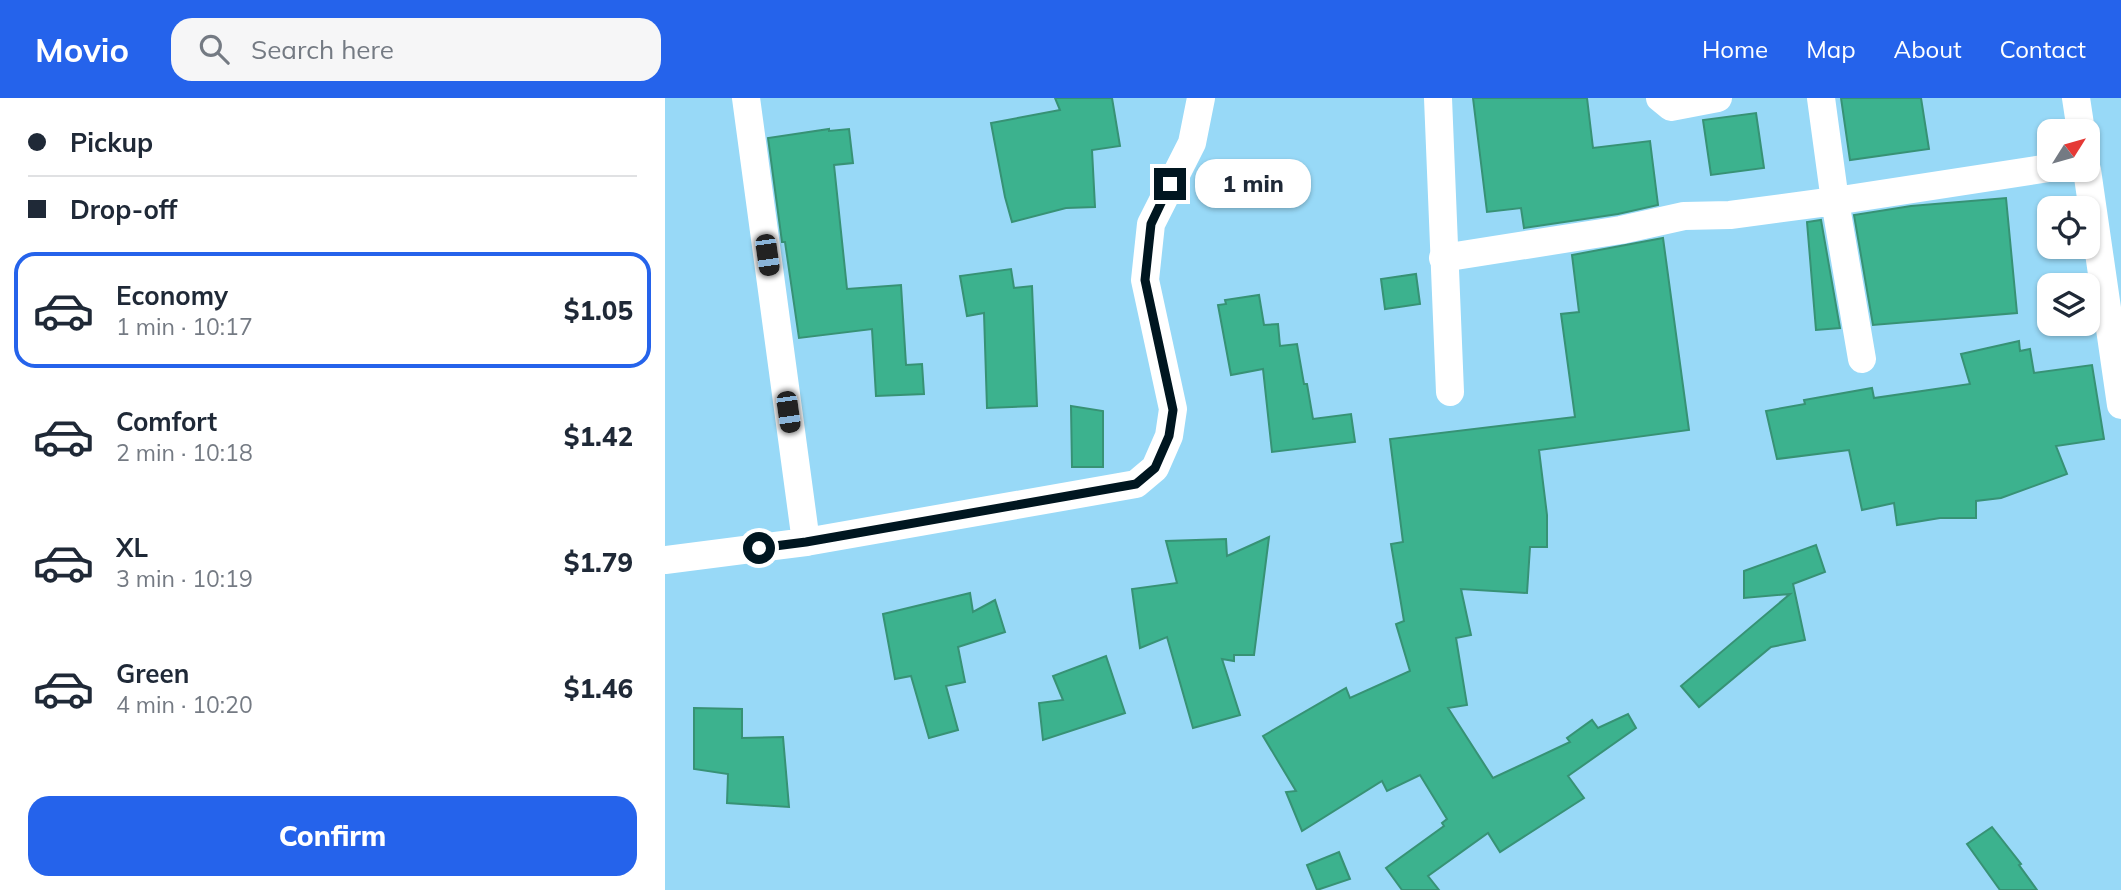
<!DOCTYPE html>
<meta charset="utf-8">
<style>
body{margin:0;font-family:Mulish,sans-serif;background:#f6f6f7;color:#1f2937;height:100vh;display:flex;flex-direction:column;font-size:26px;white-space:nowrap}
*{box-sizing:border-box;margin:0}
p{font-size:23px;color:#747a83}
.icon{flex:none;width:38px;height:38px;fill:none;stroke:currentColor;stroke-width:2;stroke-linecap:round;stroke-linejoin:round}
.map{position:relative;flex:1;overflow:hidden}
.sheet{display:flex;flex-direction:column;background:#fff;width:665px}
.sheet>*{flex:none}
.top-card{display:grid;align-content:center;height:154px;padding:0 28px;background:#fff}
.needle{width:46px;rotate:53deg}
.buttons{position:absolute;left:1372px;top:21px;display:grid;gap:14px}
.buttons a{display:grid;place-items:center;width:63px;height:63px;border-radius:14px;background:#fff;box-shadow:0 2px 5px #0004;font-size:35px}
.end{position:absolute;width:32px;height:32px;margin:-16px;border:9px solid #001620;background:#fff;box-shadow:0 0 0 4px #fff}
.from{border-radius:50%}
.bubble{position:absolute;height:49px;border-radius:21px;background:#fff;box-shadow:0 2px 5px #0004;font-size:23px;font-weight:800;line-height:49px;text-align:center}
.car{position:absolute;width:21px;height:42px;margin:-21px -10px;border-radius:9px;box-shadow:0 0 5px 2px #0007;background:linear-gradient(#222 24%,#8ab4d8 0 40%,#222 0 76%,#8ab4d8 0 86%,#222 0)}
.top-card b{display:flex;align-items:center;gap:24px;height:66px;font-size:26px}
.top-card b+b{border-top:2px solid #e0e1e3}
.top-card i{width:18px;height:18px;background:#1f2937}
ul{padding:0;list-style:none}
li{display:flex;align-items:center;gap:21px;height:116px;margin:0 14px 10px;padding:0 14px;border:4px solid transparent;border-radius:21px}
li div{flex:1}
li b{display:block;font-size:26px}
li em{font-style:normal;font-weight:800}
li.selected{border-color:#2563eb}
li>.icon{width:63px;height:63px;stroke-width:1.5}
.action{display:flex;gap:14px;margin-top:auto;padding:14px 28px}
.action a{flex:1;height:80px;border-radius:21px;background:#2563eb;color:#fff;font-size:28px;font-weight:800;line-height:80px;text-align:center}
header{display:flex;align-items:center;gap:42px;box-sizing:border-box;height:98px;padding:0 35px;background:#2563eb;color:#fff}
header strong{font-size:33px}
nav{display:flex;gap:38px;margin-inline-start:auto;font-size:24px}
.search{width:490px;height:63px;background:#f6f6f7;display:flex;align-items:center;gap:18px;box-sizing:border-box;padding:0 24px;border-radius:21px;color:#747a83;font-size:26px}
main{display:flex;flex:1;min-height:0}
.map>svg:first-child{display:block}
</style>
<header>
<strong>Movio</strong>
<div class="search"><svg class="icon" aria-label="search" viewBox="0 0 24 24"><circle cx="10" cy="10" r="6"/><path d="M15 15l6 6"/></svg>Search here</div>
<nav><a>Home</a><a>Map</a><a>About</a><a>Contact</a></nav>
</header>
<main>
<section class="sheet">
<div class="top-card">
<b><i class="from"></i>Pickup</b>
<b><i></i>Drop-off</b>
</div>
<ul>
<li class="selected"><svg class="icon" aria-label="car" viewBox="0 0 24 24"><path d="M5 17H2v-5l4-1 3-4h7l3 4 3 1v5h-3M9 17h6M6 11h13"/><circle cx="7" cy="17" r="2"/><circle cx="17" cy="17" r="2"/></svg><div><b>Economy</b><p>1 min · 10:17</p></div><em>$1.05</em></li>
<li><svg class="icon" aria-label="car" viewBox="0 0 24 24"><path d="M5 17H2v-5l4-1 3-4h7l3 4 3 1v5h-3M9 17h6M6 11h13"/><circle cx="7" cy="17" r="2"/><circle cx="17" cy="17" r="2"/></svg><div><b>Comfort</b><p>2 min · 10:18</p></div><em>$1.42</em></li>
<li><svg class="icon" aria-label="car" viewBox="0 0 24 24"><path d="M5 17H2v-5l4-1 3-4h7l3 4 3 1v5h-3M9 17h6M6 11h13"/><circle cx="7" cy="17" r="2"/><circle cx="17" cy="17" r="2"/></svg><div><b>XL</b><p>3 min · 10:19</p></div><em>$1.79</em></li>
<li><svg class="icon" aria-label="car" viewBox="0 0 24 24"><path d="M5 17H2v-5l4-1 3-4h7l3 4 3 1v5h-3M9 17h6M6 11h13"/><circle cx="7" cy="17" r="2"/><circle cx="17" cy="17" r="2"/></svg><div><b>Green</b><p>4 min · 10:20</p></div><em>$1.46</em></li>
</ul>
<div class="action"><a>Confirm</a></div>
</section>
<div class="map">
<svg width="1456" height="792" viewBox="0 0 1456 792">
<rect width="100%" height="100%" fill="#98d9f7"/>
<g fill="#3cb28e" stroke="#379275" stroke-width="2">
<polygon points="390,0 447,0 455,48 427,52 430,109 401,110 347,124 340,99 326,25 395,12"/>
<polygon points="808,0 922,0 928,50 985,43 993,107 953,116 859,130 856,110 822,114"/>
<polygon points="1176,0 1256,0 1264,51 1185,62"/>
<polygon points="1091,15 1099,70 1046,77 1038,22"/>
<polygon points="164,31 164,33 184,31 188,65 169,67 182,191 236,187 241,267 257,266 259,296 211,298 207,231 134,240 120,144 117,144 103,40"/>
<polygon points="1341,100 1352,215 1208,227 1189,117 1246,108"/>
<polygon points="1156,122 1175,230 1151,232 1142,124"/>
<polygon points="998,140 1024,332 874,352 882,417 882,449 865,449 862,495 796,491 806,537 791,540 802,607 783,610 828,680 905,644 902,640 927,622 933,630 963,616 971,630 903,678 919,700 835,754 823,735 763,778 774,792 737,792 721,770 779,728 777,725 782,721 755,677 722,693 717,683 637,733 621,694 631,693 598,638 681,590 685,600 745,573 731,526 739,523 726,446 738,444 725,341 910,319 896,216 914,214 907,157"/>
<polygon points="346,171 349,190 367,188 372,308 322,310 319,215 302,218 295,178"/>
<polygon points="751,176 755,206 720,211 716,181"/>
<polygon points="594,197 599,227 613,226 615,248 632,246 639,286 642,286 648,321 686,316 690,344 607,354 598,271 566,277 553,207 561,206 560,202"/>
<polygon points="1354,243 1355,253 1365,251 1369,275 1427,267 1439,341 1391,348 1402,376 1336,400 1311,403 1311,420 1275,420 1232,427 1229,405 1197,412 1184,352 1112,361 1101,313 1140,306 1139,302 1207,290 1209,300 1305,286 1296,256"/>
<polygon points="406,308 438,313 438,369 407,369"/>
<polygon points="604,439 589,557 569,557 569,563 557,561 575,617 528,630 502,539 475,550 467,491 512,485 501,443 561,441 562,458"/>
<polygon points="1151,447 1160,474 1128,486 1140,542 1106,549 1034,609 1016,588 1125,496 1079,500 1079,473"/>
<polygon points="305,495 308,514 330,502 340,534 293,549 300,584 281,588 293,632 264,640 246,578 230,581 218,516"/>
<polygon points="441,558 460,615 378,642 374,605 398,602 388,578"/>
<polygon points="29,610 77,611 77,640 118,639 124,709 62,705 63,676 29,671"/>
<polygon points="1327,729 1356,766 1354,767 1372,792 1335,792 1302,746"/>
<polygon points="674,754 685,781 652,792 642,767"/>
</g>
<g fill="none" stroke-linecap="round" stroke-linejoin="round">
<g stroke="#fff" stroke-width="28">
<polyline points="773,0 785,294"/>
<polyline points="995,0 1006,9 1053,0"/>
<polyline points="1156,0 1170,103 1384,70"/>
<polyline points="1411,0 1416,33"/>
<polyline points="1422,72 1456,307"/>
<polyline points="778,160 956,132 1019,118 1065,117 1170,103 1197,261"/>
<polyline points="141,444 471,386 490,370 504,338 508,311 480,182 486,126 527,45 536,0"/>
<polyline points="0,462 141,444 81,0"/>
</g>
</g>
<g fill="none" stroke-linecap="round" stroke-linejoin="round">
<polyline stroke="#001620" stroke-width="9" points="94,450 141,444 471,386 490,370 504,338 508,312 480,182 486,126 505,86"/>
</g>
</svg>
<div class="buttons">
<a><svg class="needle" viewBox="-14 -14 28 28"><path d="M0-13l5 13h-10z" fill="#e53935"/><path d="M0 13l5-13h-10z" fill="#747a83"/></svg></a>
<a><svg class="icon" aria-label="locate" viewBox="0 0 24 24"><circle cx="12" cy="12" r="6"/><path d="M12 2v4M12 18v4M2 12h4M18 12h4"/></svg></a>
<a><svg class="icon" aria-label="layers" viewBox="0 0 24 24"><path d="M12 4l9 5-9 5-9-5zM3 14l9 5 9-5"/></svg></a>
</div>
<i class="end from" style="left:94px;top:450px"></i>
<i class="end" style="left:505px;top:86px"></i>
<div class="bubble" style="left:530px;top:61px;width:116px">1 min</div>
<i class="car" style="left:102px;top:157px;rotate:172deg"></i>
<i class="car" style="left:123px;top:314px;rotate:172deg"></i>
</div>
</main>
